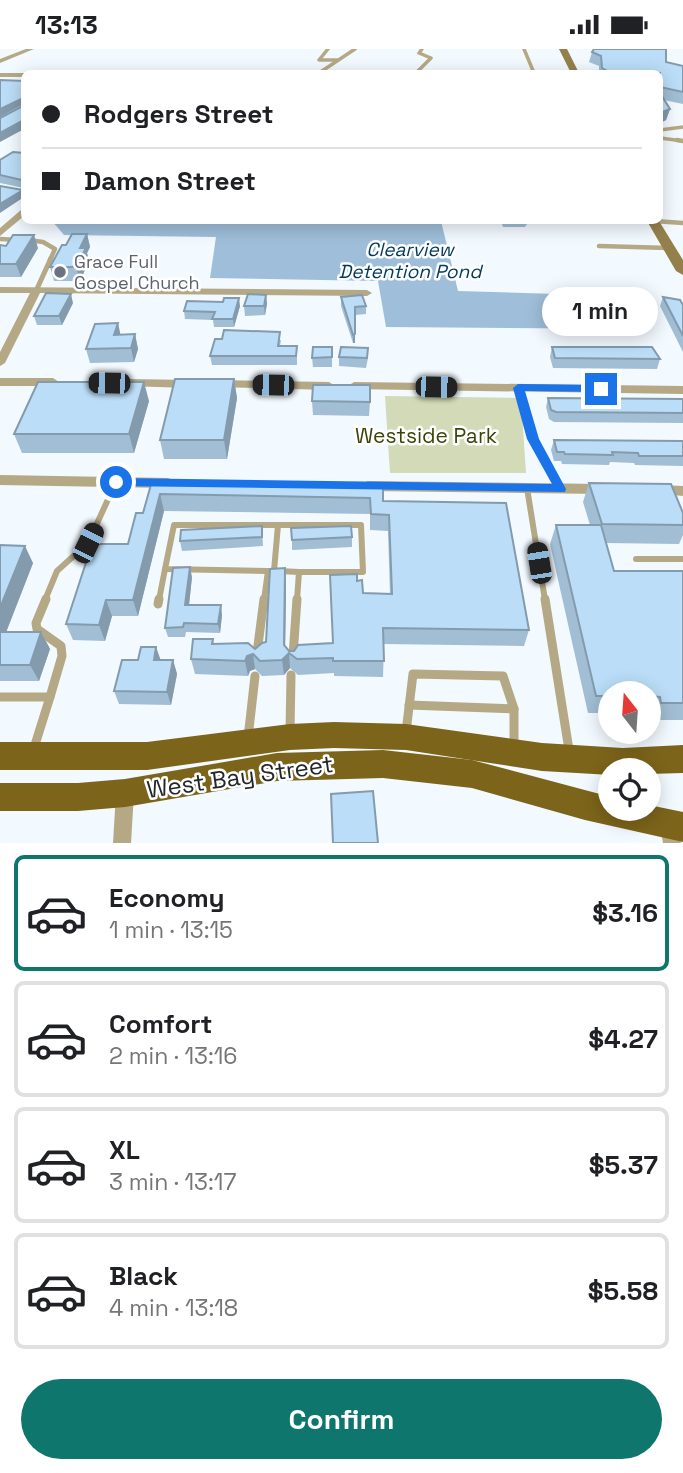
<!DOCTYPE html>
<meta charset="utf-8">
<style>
body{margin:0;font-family:"Space Grotesk",sans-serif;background:#f6f6f6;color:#202124;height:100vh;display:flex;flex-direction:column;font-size:26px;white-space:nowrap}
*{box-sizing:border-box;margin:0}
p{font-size:23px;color:#757577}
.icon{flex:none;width:38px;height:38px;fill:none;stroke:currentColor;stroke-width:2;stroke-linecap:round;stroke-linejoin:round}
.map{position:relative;height:794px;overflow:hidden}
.drawer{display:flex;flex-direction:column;background:#fff;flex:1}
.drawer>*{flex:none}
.hud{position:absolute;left:21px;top:21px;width:642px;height:154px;border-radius:10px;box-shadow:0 4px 18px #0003;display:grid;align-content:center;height:154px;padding:0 21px;background:#fff}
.needle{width:46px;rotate:343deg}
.fabs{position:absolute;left:598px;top:632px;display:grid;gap:14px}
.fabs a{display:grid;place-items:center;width:63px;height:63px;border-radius:50%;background:#fff;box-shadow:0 4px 18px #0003;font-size:35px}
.end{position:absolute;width:32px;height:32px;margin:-16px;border:9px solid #1a73e8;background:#fff;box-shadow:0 0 0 4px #fff}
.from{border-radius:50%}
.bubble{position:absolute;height:49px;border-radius:24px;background:#fff;box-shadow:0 4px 18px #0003;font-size:23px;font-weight:700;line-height:49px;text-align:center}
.car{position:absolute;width:21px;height:42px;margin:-21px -10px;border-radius:9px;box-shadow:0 0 5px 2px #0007;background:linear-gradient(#222 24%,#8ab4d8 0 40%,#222 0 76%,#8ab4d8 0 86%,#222 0)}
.hud b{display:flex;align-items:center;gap:24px;height:66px;font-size:26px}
.hud b+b{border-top:2px solid #e0e0e0}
.hud i{width:18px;height:18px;background:#202124}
ul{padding:12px 0 0;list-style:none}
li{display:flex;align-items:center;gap:21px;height:116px;margin:0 14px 10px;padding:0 7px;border:4px solid #e0e0e0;border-radius:10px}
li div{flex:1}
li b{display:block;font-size:26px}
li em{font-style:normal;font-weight:700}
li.current{border-color:#0f766e}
li>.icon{width:63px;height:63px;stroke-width:1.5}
.action{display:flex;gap:14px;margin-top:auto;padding:14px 21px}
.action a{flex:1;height:80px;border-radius:42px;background:#0f766e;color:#fff;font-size:28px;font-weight:700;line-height:80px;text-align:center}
.status{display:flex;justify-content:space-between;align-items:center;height:49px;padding:0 35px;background:#fff;direction:ltr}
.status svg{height:19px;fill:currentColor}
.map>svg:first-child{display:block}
</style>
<div class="status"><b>13:13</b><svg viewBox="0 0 49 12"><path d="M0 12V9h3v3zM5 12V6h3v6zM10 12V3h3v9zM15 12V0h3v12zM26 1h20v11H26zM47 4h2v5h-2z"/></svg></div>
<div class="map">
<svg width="683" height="794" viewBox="0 0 683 794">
<rect width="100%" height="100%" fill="#f2f9ff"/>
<polygon fill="#d2dab7" points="385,347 521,349 526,424 390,424"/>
<polygon fill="#9fbed9" points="52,172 441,172 458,242 624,247 641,280 386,278 378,232 210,229 216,188 64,186"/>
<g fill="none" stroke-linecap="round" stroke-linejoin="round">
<g stroke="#b5a885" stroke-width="3.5">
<polyline points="328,0 319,11 337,11"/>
<polyline points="524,0 534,24"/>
<polyline points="319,24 355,0"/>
<polyline points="416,24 431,9 419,4 422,0"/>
<polyline points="660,81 683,78"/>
<polyline points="660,89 683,92"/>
</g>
<g stroke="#b5a885" stroke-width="4.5">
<polyline points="677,91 683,92"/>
<polyline points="654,172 683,174"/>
<polyline points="0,190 18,191"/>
<polyline points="28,191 43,193 55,200 50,211"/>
<polyline points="599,197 669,199"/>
</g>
<g stroke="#b5a885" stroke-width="5">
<polyline points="36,242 51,209"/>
<polyline points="518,339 524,360"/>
</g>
<g stroke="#b5a885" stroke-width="6">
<polyline points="524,359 533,390 560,440"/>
<polyline points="527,439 545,551"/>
<polyline points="636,510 683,510"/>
<polyline points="267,522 165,520 174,476 361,476 363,523 299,523"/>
<polyline points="274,522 278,476"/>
<polyline points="279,522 299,523 297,551"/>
<polyline points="45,551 57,522 88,494 116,433"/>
<polyline points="159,551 165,520"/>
<polyline points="264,551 268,522"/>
</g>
<g stroke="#b5a885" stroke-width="9">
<polyline points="46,550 36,574 37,580 61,597 62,607 50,648"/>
<polyline points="545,550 569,701"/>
<polyline points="158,555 159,550"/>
<polyline points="257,604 264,550"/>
<polyline points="293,607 297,550"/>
<polyline points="0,648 50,648 34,699"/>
<polyline points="409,656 514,660"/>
<polyline points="290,683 291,626"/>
<polyline points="406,683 413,625 503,627 514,660 514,697"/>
<polyline points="248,689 255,627"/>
</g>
<g fill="#b5a885" fill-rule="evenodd">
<polygon points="26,0 34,0 0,14 0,10"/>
<polygon points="0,24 25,24 24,28 0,28"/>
<polygon points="21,161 24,161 24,167 0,187 0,179"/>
<polygon points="0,238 367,241 372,244 367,247 40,244 5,314 0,317 0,303 30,244 0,244"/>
<polygon points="0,329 53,329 59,333 53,337 0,337"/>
<polygon points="130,330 189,331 195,335 189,339 126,337 124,334"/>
<polygon points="218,331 329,333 335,337 329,341 214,338 212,335 214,332"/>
<polygon points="354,333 683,337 683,345 350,340 348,337"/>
<polygon points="0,426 168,429 173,431 174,434 173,437 168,439 0,436"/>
<polygon points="368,432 602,435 607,437 608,440 607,443 602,445 368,442 363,440 362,437 363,434"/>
<polygon points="659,436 683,437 683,447 654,444 653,441 654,438"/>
<polygon points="125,735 131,738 134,744 131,794 113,794 116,744 119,738"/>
<polygon points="669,768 676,770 681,794 663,794 660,777 662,770"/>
</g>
<g fill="#94804b" fill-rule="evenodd">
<polygon points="559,0 567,0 579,24 571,24"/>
<polygon points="647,172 659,172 683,211 683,226 676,222"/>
</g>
<g fill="#7c641a" fill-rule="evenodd">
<polygon points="334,673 406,675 542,694 623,699 683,696 683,724 649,725 649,721 611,721 611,726 542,722 406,701 334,699 290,701 147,721 0,721 0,693 147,693 290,675"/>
<polygon points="383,701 472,711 611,748 611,760 649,760 649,756 683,763 683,793 585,771 472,739 383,729 277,732 125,758 78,762 0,762 0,734 78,734 125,730 277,704"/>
</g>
</g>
<g fill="#a1bed4">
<polygon points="594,0 666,0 666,13 683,17 683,55 664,51 670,60 666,71 660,74 660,24 599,24 599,17 589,13 592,3"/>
<polygon points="24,104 24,142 24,139 0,134 0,111"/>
<polygon points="501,172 529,172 525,178 503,178"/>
<polygon points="87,185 90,198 87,204 89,212 80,232 54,232 50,218 66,196"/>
<polygon points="0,196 38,199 21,228 0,228"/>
<polygon points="266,246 267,255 265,266 245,267 244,257"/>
<polygon points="341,248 366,257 366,265 355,266 355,294 353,294 341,257"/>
<polygon points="663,248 683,256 683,303 660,257"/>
<polygon points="73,254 62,276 37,276 34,267"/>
<polygon points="240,257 234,278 214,278 213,271 185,270 184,262"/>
<polygon points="118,274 120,286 135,285 138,300 134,313 90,314 86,300"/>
<polygon points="281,291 280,297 297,297 297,316 212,316 210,307"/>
<polygon points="332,298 332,318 313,318 312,309"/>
<polygon points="552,298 660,310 657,320 553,319 550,308"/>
<polygon points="339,308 368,309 366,319 339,317"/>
<polygon points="234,330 237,349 227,410 164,410 160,391"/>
<polygon points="548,349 683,350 683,374 554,373 549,370 546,358"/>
<polygon points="149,352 134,404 22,404 14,385"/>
<polygon points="312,352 370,353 369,367 313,366"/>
<polygon points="554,391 683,392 683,417 635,416 634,414 610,413 609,416 562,415 561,412 554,412 551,401"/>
<polygon points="152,432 383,437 383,452 529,581 524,597 384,595 383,628 334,627 334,624 298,626 290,619 284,626 262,627 255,620 250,622 248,627 195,625 191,610 213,590 214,595 255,600 266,593 286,535 285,598 289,602 333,594 357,532 363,544 390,545 388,482 370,481 370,465 164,462 138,567 112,567 105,592 73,591 66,575 128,495 143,464"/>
<polygon points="589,434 683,464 683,486 679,495 606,494 614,522 683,522 683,671 651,671 649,665 649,644 611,644 611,664 588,664 550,495 556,476 590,476 583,453"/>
<polygon points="262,477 263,497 182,502 180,492"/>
<polygon points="352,488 352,498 292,501 292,491"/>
<polygon points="0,496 33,514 6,583 41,583 50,600 39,632 0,632"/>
<polygon points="192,528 189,556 222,566 220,584 186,583 185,588 168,588 165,579"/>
<polygon points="156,598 160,611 173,611 177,625 171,656 119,655 114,642 138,611"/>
</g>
<g fill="#839bad">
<polygon points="23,49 24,55 0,68 0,60"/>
<polygon points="670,60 666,71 660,74 660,64"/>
<polygon points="24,71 24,80 0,93 0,84"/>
<polygon points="23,141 24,148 0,164 0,155"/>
<polygon points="87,185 90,198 87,204 89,212 80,232 76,218 80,199"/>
<polygon points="34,186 38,199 21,228 16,215"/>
<polygon points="71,245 73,254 62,276 59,267"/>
<polygon points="266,246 267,255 265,266 264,257"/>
<polygon points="239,249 240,257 234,278 233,270"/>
<polygon points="118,274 121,288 117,300 114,286"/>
<polygon points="135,285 138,300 134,313 131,299"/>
<polygon points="355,285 355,294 353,294 353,286"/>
<polygon points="234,330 237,349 227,410 224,391"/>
<polygon points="144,333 149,352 134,404 129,385"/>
<polygon points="160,445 164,462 138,567 133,551"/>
<polygon points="25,497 33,514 0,599 0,559"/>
<polygon points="190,518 192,528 188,565 185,556"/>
<polygon points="285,519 286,535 285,608 289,604 290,619 284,626 282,611"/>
<polygon points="106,551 112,567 105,592 99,576"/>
<polygon points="221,556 222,566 220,584 218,575"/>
<polygon points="41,583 50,600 39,632 30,616"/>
<polygon points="156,598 161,612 154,611"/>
<polygon points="253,605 255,620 250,622 248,627 245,612 247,607"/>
<polygon points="173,611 177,625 171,656 167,643"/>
</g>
<g fill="#bbddf7" stroke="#839bad" stroke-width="2">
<polygon points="594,0 666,0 666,13 683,17 683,43 660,38 660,24 611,24 602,19 601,7 592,3"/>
<polygon points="0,31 24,32 24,71 0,84 0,69 23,57 23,49 0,60"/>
<polygon points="660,44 670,60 660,64"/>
<polygon points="13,103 24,104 24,139 22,131 0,126 0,111"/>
<polygon points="0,137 23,141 0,155"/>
<polygon points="72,185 87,185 80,199 86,199 76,218 50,218 62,196 66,196"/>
<polygon points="13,186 34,186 16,215 0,215 0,196 6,197"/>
<polygon points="46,244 71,245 59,267 34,267"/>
<polygon points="248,245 266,246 264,257 244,257"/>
<polygon points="362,246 366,257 355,258 355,285 353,286 341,248"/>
<polygon points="663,248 680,251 683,256 683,287"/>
<polygon points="224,249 239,249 233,270 212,270 215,263 184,262 187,252 223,253"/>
<polygon points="118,274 114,286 135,285 131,299 86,300 95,275"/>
<polygon points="224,281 280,283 278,297 297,297 296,307 210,307 215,290 222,290"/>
<polygon points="313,298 332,298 332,308 312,309"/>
<polygon points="341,298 368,299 367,309 339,308"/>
<polygon points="552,298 652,298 660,310 555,309"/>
<polygon points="175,330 234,330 224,391 160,391"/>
<polygon points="38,333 144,333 129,385 14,385"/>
<polygon points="313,336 370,336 370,353 312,352"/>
<polygon points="548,349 683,350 683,364 556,363 551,361"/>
<polygon points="554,391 683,392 683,407 639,407 638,404 612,403 613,406 565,405 564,403 557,403"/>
<polygon points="152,432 270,433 383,437 383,452 506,454 529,581 383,579 384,612 333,612 333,609 297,610 289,604 282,611 260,612 253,605 247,607 245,612 191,610 193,590 213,590 212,595 248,594 255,600 262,594 266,593 270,520 285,519 284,596 289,602 294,602 298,596 333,594 330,526 357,525 357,532 362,531 363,544 392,545 389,466 371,465 370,449 160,445 133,551 106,551 99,576 66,575 92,495 128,495 136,464 143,464"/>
<polygon points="589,434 671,435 683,464 683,476 602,475"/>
<polygon points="556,476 601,476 614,522 683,522 683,654 661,654 660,648 649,647 649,644 611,644 611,647 596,647"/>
<polygon points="262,477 262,488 180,492 181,481"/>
<polygon points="351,477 352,488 292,491 291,479"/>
<polygon points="0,496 25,497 0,559"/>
<polygon points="190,518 185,556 221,556 218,575 184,574 183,578 165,579 173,519"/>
<polygon points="0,583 41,583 30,616 0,616"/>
<polygon points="141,598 156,598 154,611 173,611 167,643 114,642 122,611 138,611"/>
<polygon points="373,742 378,794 333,794 331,745"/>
</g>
<polygon fill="#1a73e8" points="518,335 601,336 606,340 601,343 525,342 539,390 566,440 565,443 116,437 110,433 116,429 552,435 527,390 513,339"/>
<circle fill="#6b7280" stroke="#fff" stroke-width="2.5" cx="60" cy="223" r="7"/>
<g text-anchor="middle" stroke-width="5" stroke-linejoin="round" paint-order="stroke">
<g font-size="18" fill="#5b616d" stroke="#fff" text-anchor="start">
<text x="74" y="219">Grace Full<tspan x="74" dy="21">Gospel Church</tspan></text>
</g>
<g font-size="19" font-style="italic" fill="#01385b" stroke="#fff">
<text x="410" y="207">Clearview<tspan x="410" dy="22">Detention Pond</tspan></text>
</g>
<g font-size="21" fill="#3b4407" stroke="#fff">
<text x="426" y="394">Westside Park</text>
</g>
<g font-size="24" fill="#25282a" stroke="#fff">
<text transform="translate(240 728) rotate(-8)" y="8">West Bay Street</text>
</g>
</g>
</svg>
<div class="fabs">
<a><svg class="needle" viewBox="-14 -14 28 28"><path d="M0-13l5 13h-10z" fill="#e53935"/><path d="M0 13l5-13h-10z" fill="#757577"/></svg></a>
<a><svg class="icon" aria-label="locate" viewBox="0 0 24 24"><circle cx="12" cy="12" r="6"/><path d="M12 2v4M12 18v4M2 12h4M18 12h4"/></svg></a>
</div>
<i class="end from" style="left:116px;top:433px"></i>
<i class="end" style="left:601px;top:340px"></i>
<div class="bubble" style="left:542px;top:238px;width:116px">1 min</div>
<i class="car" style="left:109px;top:334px;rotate:271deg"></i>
<i class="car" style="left:273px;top:336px;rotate:271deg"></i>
<i class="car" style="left:436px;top:338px;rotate:91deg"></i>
<i class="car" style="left:88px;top:494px;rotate:26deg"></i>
<i class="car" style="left:539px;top:514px;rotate:351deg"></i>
<div class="hud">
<b><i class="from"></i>Rodgers Street</b>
<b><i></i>Damon Street</b>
</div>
</div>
<section class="drawer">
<ul>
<li class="current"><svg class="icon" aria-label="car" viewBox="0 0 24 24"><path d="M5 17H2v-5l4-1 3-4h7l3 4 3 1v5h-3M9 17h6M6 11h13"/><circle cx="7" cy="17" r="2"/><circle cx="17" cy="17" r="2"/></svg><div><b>Economy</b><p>1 min · 13:15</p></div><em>$3.16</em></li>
<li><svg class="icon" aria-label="car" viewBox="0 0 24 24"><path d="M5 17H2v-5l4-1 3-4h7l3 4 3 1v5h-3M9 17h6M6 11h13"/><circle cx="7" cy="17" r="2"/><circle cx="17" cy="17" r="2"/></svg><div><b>Comfort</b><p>2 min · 13:16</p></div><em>$4.27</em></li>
<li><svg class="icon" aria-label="car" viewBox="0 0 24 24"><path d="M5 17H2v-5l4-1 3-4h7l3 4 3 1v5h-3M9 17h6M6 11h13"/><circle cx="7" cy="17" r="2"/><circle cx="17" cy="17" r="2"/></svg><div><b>XL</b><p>3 min · 13:17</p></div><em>$5.37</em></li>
<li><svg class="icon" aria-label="car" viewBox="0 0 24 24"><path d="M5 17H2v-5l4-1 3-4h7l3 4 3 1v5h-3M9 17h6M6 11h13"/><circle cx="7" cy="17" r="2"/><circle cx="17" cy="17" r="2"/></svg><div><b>Black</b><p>4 min · 13:18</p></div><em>$5.58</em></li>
</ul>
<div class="action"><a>Confirm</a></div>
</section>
